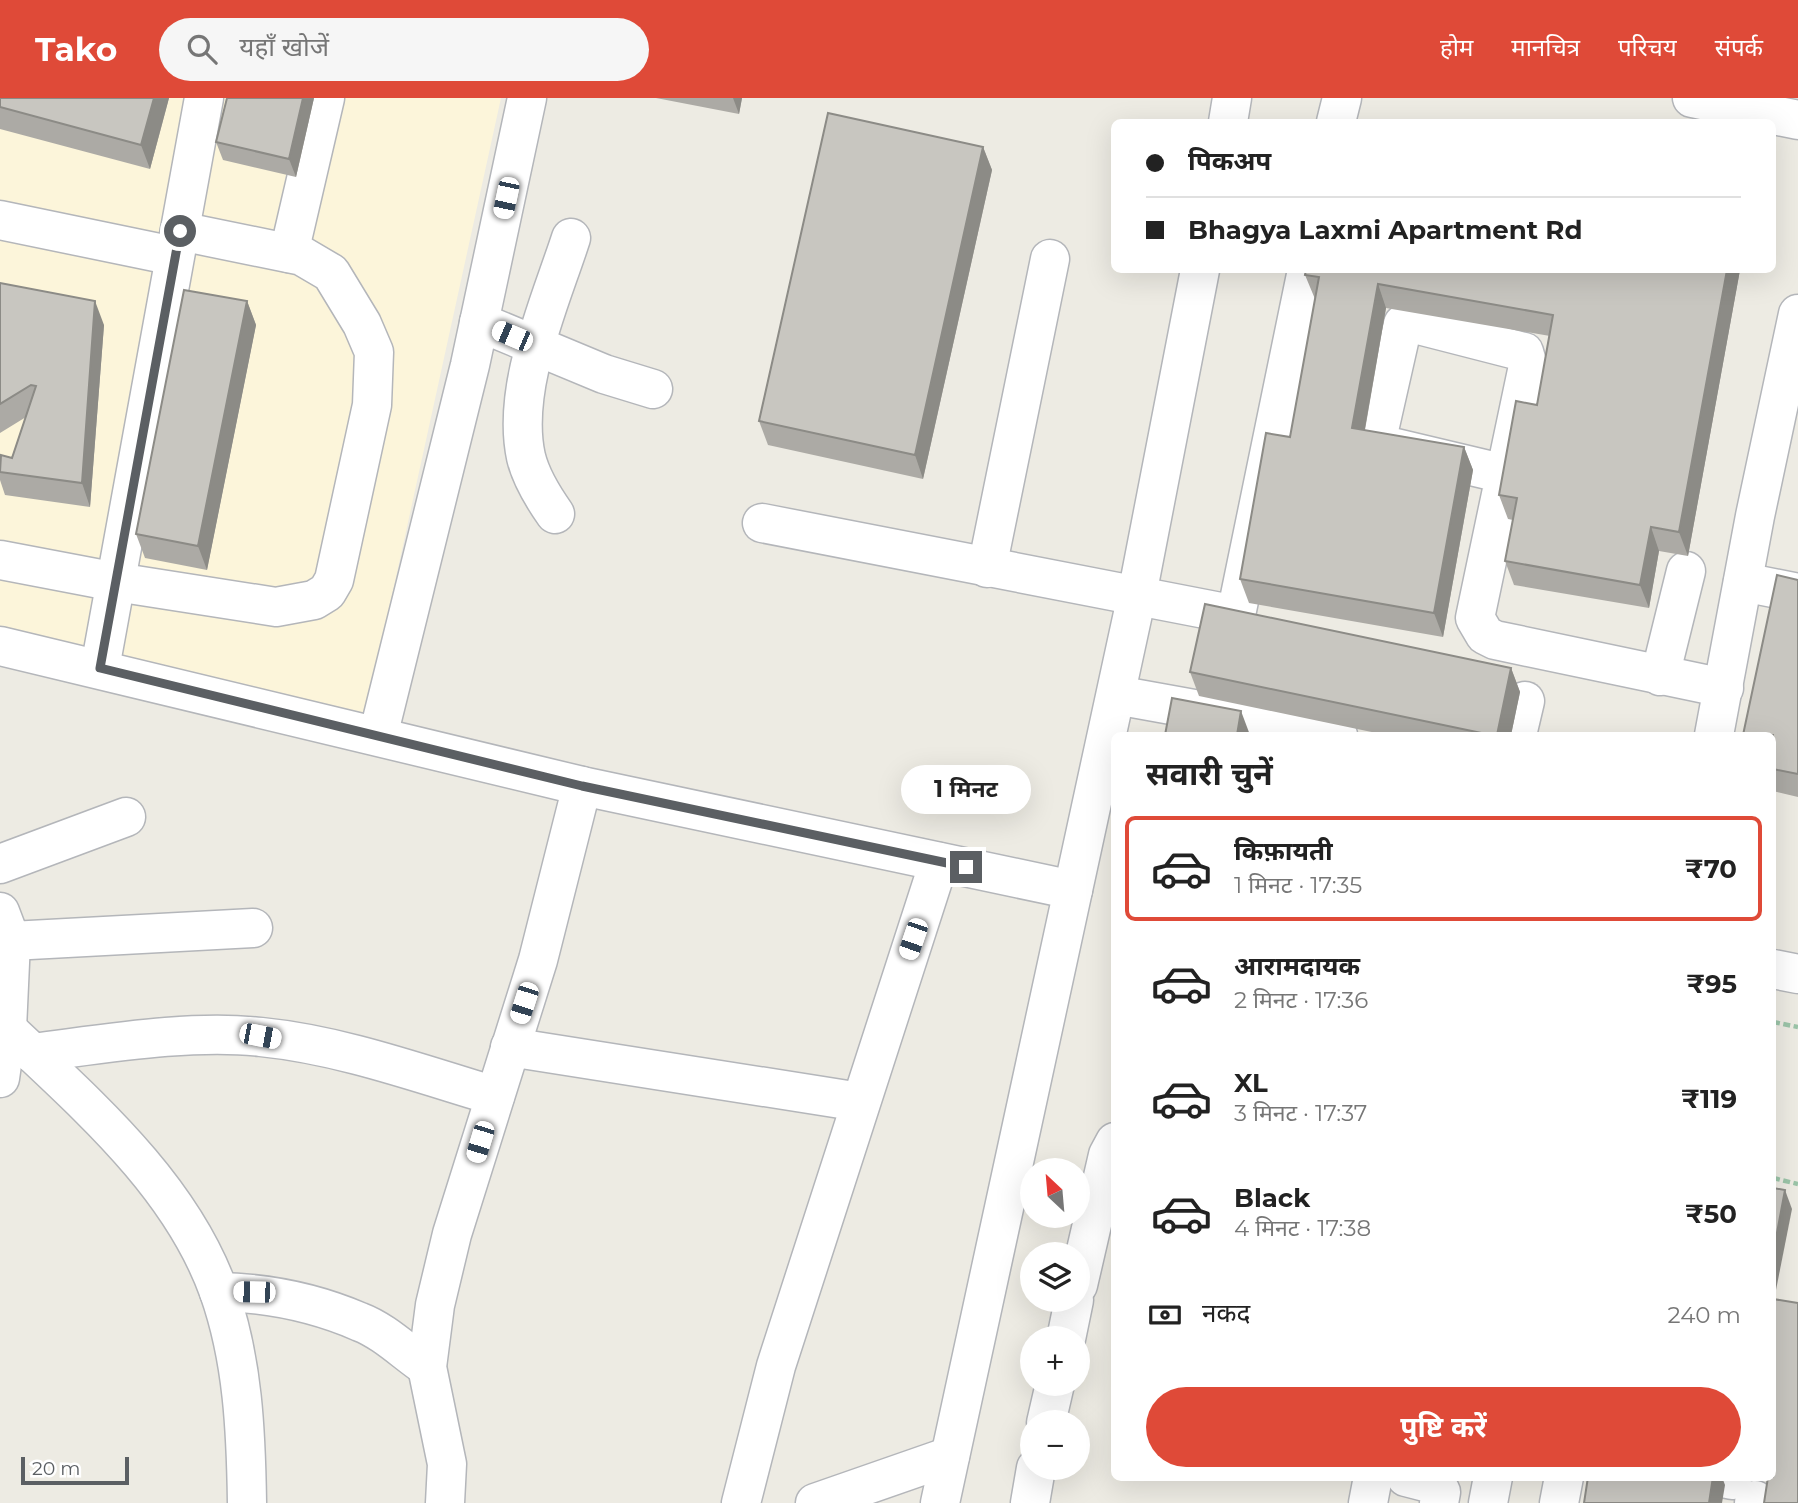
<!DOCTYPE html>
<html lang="hi">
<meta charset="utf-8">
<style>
body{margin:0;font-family:Montserrat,"Noto Sans Devanagari",sans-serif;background:#f6f6f6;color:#222;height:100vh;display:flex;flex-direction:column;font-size:26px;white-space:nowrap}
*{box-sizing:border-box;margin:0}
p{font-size:23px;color:#767676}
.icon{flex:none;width:38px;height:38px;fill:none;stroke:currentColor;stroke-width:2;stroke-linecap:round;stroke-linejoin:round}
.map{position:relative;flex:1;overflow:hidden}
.drawer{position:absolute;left:1111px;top:634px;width:665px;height:749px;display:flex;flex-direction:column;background:#fff;border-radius:10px;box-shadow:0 7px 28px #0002}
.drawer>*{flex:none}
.guide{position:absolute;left:1111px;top:21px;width:665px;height:154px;border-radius:10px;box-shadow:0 7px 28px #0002;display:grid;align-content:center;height:154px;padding:0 35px;background:#fff}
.needle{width:46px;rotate:334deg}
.tools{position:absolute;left:1020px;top:1060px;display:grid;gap:14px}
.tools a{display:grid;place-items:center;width:70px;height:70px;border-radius:50%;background:#fff;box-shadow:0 7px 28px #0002;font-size:35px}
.scale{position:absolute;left:21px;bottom:18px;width:108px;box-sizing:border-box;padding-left:7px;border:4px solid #5b5f63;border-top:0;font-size:19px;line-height:24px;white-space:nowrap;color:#5b5f63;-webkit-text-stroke:5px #fff;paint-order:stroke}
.end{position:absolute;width:32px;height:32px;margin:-16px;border:9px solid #5b5f63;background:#fff;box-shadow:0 0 0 4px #fff}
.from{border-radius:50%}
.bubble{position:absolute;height:49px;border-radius:24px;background:#fff;box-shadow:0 7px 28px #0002;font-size:23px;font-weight:700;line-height:49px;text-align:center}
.car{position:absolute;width:21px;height:42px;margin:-21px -10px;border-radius:9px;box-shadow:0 0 5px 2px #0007;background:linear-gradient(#fff 24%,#345 0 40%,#fff 0 76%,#345 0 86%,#fff 0)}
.guide b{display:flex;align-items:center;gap:24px;height:66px;font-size:26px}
.guide b+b{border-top:2px solid #e0e0e0}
.guide i{width:18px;height:18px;background:#222}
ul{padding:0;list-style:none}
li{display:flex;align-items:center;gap:21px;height:105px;margin:0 14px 10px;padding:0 21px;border:4px solid transparent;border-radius:10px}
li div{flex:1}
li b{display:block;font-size:26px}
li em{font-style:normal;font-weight:700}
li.active{border-color:#df4a38}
li>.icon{width:63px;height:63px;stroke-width:1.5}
h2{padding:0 35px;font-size:32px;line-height:84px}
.pay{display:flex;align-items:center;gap:18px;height:77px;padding:0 35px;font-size:26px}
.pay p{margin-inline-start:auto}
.button{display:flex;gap:14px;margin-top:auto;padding:14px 35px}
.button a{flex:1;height:80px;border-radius:42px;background:#df4a38;color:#fff;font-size:28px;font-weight:700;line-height:80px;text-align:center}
header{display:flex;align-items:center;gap:42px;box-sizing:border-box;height:98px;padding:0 35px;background:#df4a38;color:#fff}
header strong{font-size:33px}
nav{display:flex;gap:38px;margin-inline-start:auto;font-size:24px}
.search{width:490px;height:63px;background:#f6f6f6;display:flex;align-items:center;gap:18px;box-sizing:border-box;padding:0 24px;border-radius:38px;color:#767676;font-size:26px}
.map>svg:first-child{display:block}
</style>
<header>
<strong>Tako</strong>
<div class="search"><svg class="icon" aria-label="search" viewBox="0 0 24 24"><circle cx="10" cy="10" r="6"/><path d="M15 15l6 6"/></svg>यहाँ खोजें</div>
<nav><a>होम</a><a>मानचित्र</a><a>परिचय</a><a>संपर्क</a></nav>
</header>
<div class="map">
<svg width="1798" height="1405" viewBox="0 0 1798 1405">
<rect width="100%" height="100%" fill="#edebe3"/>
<polygon fill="#fcf5da" points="0,0 501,0 366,616 0,538"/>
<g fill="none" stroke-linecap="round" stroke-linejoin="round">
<defs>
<g id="minor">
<polyline points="1692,0 1798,22"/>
<polyline points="1228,24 1232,0"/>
<polyline points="1336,24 1342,0"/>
<polyline points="0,122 174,158"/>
<polyline points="289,155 325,0"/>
<polyline points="479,224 604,276 653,291"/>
<polyline points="1505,376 1383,347 1377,341 1403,226 1411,225 1524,254 1528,268 1475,520 1485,537 1495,542 1724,590"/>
<path d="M555 416C543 399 531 380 526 359 511 290 550 205 571 140"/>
<polyline points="762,425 1236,517 1307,172"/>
<polyline points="0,462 116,484 276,509 314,502 327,494 334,482 372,307 374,254 362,226 331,175 302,158 180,133"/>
<polyline points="987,470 1050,161"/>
<polyline points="1743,484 1798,495"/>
<polyline points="0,548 582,688 1073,792"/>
<polyline points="100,570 204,0"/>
<polyline points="1660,578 1686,473"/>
<polyline points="1116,597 1338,637"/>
<polyline points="1517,637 1525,603"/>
<polyline points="1714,637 1755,418 1798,216"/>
<polyline points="378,638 470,267 527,0"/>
<polyline points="0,766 126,719"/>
<polyline points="0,814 11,843 7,931 0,980"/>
<polyline points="11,843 253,830"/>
<polyline points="1773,871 1798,876"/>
<path d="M7 931C87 1007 181 1087 219 1194 243 1262 246 1334 247 1405"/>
<polyline points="510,949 860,1004"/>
<path d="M32 955C104 946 190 931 261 939 341 947 418 975 495 998"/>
<polyline points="1078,1187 1108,1057 1115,1044"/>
<path d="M219 1194C267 1195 316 1205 360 1224 384 1233 406 1255 427 1269"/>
<polyline points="1066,1241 1074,1202"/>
<polyline points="1046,1325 1055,1286"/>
<polyline points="1406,1379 1437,1387 1441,1394 1439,1405"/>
<polyline points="1718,1379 1732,1382"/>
<polyline points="445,1405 447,1366 427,1269 435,1207 452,1136 538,862 582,688"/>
<polyline points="741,1405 776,1268 939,764"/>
<polyline points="815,1405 950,1358"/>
<polyline points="940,1405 1137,497 1200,172"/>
<polyline points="1030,1405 1036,1370"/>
<polyline points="1368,1405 1373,1379"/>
<polyline points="1488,1405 1493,1379"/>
<polyline points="1559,1405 1564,1379"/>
<polyline points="1754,1405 1755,1402"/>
</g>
</defs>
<use href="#minor" stroke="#b4b6ba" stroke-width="41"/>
<g stroke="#9bc4a8" stroke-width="4.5" stroke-dasharray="7 3.5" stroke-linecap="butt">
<polyline points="1773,924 1798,929"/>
<polyline points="1773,1080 1798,1086"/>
</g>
<use href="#minor" stroke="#fff" stroke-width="38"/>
</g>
<g fill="#acaaa5">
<polygon points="0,0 169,0 150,71 0,31"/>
<polygon points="314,0 296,79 223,62 216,44"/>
<polygon points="656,0 742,0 739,16"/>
<polygon points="983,49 992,72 923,381 768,347 759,323"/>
<polygon points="1306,172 1740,172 1688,458 1659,453 1649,510 1514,487 1505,463 1513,422 1508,421 1499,397 1537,307 1550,238 1386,210 1365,332 1464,349 1473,372 1443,539 1249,505 1240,481 1290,339 1315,201 1305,177"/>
<polygon points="0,185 104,227 90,409 5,397 0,382 0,361 12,360 26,319 0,335"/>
<polygon points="247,203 256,227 207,472 145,460 136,436"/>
<polygon points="1798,482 1798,699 1773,693 1773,637"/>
<polygon points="1511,570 1520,594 1511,637 1386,637 1199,598 1190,574"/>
<polygon points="1749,1379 1773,1379 1767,1382"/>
</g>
<g fill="#8c8b86">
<polygon points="154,0 169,0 150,71 141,47"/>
<polygon points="303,0 314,0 296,79 289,61"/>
<polygon points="733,0 742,0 739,16"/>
<polygon points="983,49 992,72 923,381 915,357"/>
<polygon points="1727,172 1740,172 1688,458 1679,434"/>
<polygon points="1378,186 1386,210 1361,353 1352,330"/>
<polygon points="95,203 104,227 90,409 82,385"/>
<polygon points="247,203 256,227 207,472 198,448"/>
<polygon points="1464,349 1473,372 1443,539 1434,515"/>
<polygon points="1651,429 1659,453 1649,510 1640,487"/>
<polygon points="1511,570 1520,594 1511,637 1497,637"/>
<polygon points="1241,613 1250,637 1237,637"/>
<polygon points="1785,1092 1792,1111 1775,1197 1773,1192 1773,1156"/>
<polygon points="1713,1379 1722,1379 1725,1387 1722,1405 1709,1405"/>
</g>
<g fill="#c8c6c0" stroke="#8c8b86" stroke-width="2">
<polygon points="0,0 154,0 141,47 0,9"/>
<polygon points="227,0 303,0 289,61 216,44"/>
<polygon points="828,15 983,49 915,357 759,323"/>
<polygon points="1306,172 1727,172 1679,434 1651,429 1640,487 1505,463 1517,400 1499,397 1516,303 1537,307 1553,217 1378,186 1352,330 1464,349 1434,515 1240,481 1266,335 1290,339 1319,179 1305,177"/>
<polygon points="0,185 95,203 82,385 0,374 1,357 12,360 36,288 31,287 0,306"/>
<polygon points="184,192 247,203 198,448 136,436"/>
<polygon points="1777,477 1798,482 1798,676 1773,671 1773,637 1743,637"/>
<polygon points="1205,506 1511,570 1497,637 1491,637 1190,574"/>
<polygon points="1172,600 1241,613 1237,637 1165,637"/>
<polygon points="1773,1090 1785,1092 1773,1156"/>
<polygon points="1773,1201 1798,1205 1798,1405 1764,1405 1768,1379 1773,1379"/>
<polygon points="1588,1379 1713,1379 1709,1405 1584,1405"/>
</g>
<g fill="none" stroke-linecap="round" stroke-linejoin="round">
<polyline stroke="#5b5f63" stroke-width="9" points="180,133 100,570 582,688 966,769"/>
</g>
</svg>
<div class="tools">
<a><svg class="needle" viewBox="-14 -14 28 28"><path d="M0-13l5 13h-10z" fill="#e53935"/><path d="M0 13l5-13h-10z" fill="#767676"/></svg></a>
<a><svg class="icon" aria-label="layers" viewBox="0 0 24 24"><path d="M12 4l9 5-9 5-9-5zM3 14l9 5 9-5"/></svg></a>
<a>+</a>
<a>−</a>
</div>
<div class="scale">20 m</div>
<i class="end from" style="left:180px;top:133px"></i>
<i class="end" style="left:966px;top:769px"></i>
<div class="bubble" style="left:901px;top:667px;width:130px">1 मिनट</div>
<i class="car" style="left:506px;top:100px;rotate:192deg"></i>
<i class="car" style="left:512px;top:238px;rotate:293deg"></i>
<i class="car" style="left:913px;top:841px;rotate:199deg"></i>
<i class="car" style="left:524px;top:905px;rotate:198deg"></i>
<i class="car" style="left:260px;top:938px;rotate:101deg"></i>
<i class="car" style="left:480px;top:1044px;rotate:197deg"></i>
<i class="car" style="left:254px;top:1194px;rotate:271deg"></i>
<div class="guide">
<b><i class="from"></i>पिकअप</b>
<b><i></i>Bhagya Laxmi Apartment Rd</b>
</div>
<section class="drawer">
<h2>सवारी चुनें</h2>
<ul>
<li class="active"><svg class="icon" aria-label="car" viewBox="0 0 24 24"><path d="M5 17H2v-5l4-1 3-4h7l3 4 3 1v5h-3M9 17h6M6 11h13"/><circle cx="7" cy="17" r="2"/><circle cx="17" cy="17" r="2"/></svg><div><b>किफ़ायती</b><p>1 मिनट · 17:35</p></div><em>₹70</em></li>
<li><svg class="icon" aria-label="car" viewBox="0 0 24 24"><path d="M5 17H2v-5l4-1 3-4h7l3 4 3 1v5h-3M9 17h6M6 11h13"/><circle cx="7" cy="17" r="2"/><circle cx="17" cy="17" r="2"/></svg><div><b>आरामदायक</b><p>2 मिनट · 17:36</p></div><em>₹95</em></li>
<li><svg class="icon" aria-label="car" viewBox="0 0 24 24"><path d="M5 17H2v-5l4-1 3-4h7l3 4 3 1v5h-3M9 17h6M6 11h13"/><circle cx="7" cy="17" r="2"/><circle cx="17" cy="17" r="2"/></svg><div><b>XL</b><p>3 मिनट · 17:37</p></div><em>₹119</em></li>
<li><svg class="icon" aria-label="car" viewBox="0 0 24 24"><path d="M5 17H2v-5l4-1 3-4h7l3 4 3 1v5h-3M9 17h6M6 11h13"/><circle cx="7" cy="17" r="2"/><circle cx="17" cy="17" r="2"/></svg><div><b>Black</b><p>4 मिनट · 17:38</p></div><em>₹50</em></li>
</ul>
<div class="pay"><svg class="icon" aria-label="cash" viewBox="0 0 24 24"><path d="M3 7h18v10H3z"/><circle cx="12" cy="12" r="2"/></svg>नकद<p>240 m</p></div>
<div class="button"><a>पुष्टि करें</a></div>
</section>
</div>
